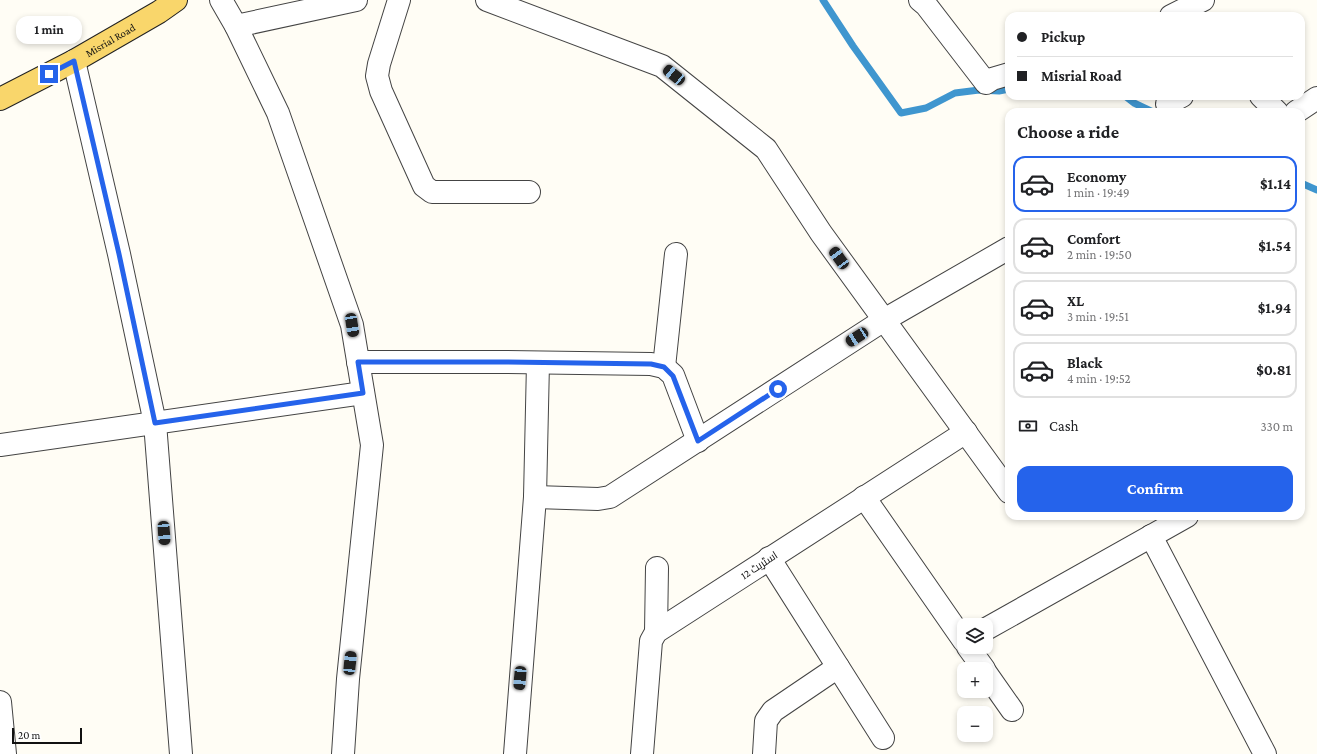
<!DOCTYPE html>
<meta charset="utf-8">
<style>
body{margin:0;font-family:"Crimson Pro",Cairo,serif;background:#f6f6f6;color:#202124;height:100vh;display:flex;flex-direction:column;font-size:15px;white-space:nowrap}
*{box-sizing:border-box;margin:0}
p{font-size:13px;color:#757577}
.icon{flex:none;width:22px;height:22px;fill:none;stroke:currentColor;stroke-width:2;stroke-linecap:round;stroke-linejoin:round}
.map{position:relative;flex:1;overflow:hidden}
.panel{position:absolute;left:1005px;top:108px;width:300px;height:412px;display:flex;flex-direction:column;background:#fff;border-radius:12px;box-shadow:0 2px 6px #0003}
.panel>*{flex:none}
.top-card{position:absolute;left:1005px;top:12px;width:300px;height:88px;border-radius:12px;box-shadow:0 2px 6px #0003;display:grid;align-content:center;height:88px;padding:0 12px;background:#fff}
.tools{position:absolute;left:957px;top:618px;display:grid;gap:8px}
.tools a{display:grid;place-items:center;width:36px;height:36px;border-radius:8px;background:#fff;box-shadow:0 2px 6px #0003;font-size:20px}
.scale{position:absolute;left:12px;bottom:10px;width:70px;box-sizing:border-box;padding-left:4px;border:2px solid #111;border-top:0;font-size:11px;line-height:14px;white-space:nowrap;color:#111;-webkit-text-stroke:3px #fff;paint-order:stroke}
.end{position:absolute;width:18px;height:18px;margin:-9px;border:5px solid #2563eb;background:#fff;box-shadow:0 0 0 2px #fff}
.from{border-radius:50%}
.bubble{position:absolute;height:28px;border-radius:12px;background:#fff;box-shadow:0 2px 6px #0003;font-size:13px;font-weight:700;line-height:28px;text-align:center}
.car{position:absolute;width:12px;height:24px;margin:-12px -6px;border-radius:5px;box-shadow:0 0 3px 1px #0007;background:linear-gradient(#222 24%,#8ab4d8 0 40%,#222 0 76%,#8ab4d8 0 86%,#222 0)}
.top-card b{display:flex;align-items:center;gap:14px;height:38px;font-size:15px}
.top-card b+b{border-top:1px solid #e0e0e0}
.top-card i{width:10px;height:10px;background:#202124}
ul{padding:0;list-style:none}
li{display:flex;align-items:center;gap:12px;height:56px;margin:0 8px 6px;padding:0 4px;border:2px solid #e0e0e0;border-radius:12px}
li div{flex:1}
li b{display:block;font-size:15px}
li em{font-style:normal;font-weight:700}
li.active{border-color:#2563eb}
li>.icon{width:36px;height:36px;stroke-width:1.5}
h2{padding:0 12px;font-size:18px;line-height:48px}
.pay{display:flex;align-items:center;gap:10px;height:44px;padding:0 12px;font-size:15px}
.pay p{margin-inline-start:auto}
.action{display:flex;gap:8px;margin-top:auto;padding:8px 12px}
.action a{flex:1;height:46px;border-radius:12px;background:#2563eb;color:#fff;font-size:16px;font-weight:700;line-height:46px;text-align:center}
.map>svg:first-child{display:block}
</style>
<div class="map">
<svg width="1317" height="754" viewBox="0 0 1317 754">
<rect width="100%" height="100%" fill="#fffdf5"/>
<g fill="none" stroke-linecap="round" stroke-linejoin="round">
<g stroke="#3f96cf" stroke-width="7">
<polyline points="823,0 853,46 901,113 926,108 955,93 979,90 999,91 1009,89"/>
<polyline points="1125,96 1134,103 1153,112"/>
<polyline points="1301,183 1317,190"/>
</g>
<defs>
<g id="minor">
<polyline points="221,0 236,26 278,113 352,325 372,445 348,679 343,754"/>
<polyline points="399,0 379,64 377,76 381,91 424,186 432,192 529,192"/>
<polyline points="487,0 662,66 766,149 821,233 1009,492"/>
<polyline points="920,0 926,5 986,83 992,79 1009,74"/>
<polyline points="1171,16 1203,0"/>
<polyline points="236,26 356,0"/>
<polyline points="74,61 119,254 155,423 181,754"/>
<polyline points="1261,96 1277,112"/>
<polyline points="1167,104 1182,96"/>
<polyline points="1296,112 1317,98"/>
<polyline points="358,362 501,362 651,364 664,367 673,375 698,441"/>
<polyline points="664,367 676,254"/>
<polyline points="0,445 363,393"/>
<polyline points="535,497 598,499 610,497 884,320 1009,248"/>
<polyline points="864,497 964,641"/>
<polyline points="1151,536 1265,754"/>
<polyline points="769,558 883,738"/>
<polyline points="986,629 1187,516"/>
<polyline points="656,632 657,568"/>
<polyline points="968,647 984,669"/>
<polyline points="986,673 1012,710"/>
<polyline points="0,702 5,754"/>
<polyline points="515,754 535,497 538,363"/>
<polyline points="642,754 651,641 656,632 966,432"/>
<polyline points="764,754 766,721 773,711 838,667"/>
</g>
<g id="major">
<path id="s1" d="M0 99 74 61 159 12 176 0"/>
</g>
</defs>
<use href="#minor" stroke="#444" stroke-width="24"/>
<use href="#major" stroke="#222" stroke-width="24"/>
<use href="#minor" stroke="#fff" stroke-width="22"/>
<use href="#major" stroke="#f9d66b" stroke-width="22"/>
</g>
<g fill="none" stroke-linecap="round" stroke-linejoin="round">
<polyline stroke="#2563eb" stroke-width="5" points="49,74 74,61 119,254 155,423 363,393 358,362 501,362 651,364 664,367 673,376 698,441 778,389"/>
</g>
<g text-anchor="middle" stroke-width="4" stroke-linejoin="round" paint-order="stroke">
<g font-size="11" fill="#111" stroke="#fff">
<text dy="4" stroke="none"><textPath href="#s1" startOffset="125">Misrial Road</textPath></text>
<text transform="translate(759 565) rotate(-33)" y="4">اسٹریٹ 12</text>
</g>
</g>
</svg>
<div class="tools">
<a><svg class="icon" aria-label="layers" viewBox="0 0 24 24"><path d="M12 4l9 5-9 5-9-5zM3 14l9 5 9-5"/></svg></a>
<a>+</a>
<a>−</a>
</div>
<div class="scale">20 m</div>
<i class="end from" style="left:778px;top:389px"></i>
<i class="end" style="left:49px;top:74px"></i>
<div class="bubble" style="left:16px;top:16px;width:66px">1 min</div>
<i class="car" style="left:674px;top:75px;rotate:309deg"></i>
<i class="car" style="left:839px;top:258px;rotate:324deg"></i>
<i class="car" style="left:352px;top:325px;rotate:171deg"></i>
<i class="car" style="left:857px;top:337px;rotate:237deg"></i>
<i class="car" style="left:164px;top:533px;rotate:176deg"></i>
<i class="car" style="left:350px;top:663px;rotate:6deg"></i>
<i class="car" style="left:520px;top:678px;rotate:185deg"></i>
<div class="top-card">
<b><i class="from"></i>Pickup</b>
<b><i></i>Misrial Road</b>
</div>
<section class="panel">
<h2>Choose a ride</h2>
<ul>
<li class="active"><svg class="icon" aria-label="car" viewBox="0 0 24 24"><path d="M5 17H2v-5l4-1 3-4h7l3 4 3 1v5h-3M9 17h6M6 11h13"/><circle cx="7" cy="17" r="2"/><circle cx="17" cy="17" r="2"/></svg><div><b>Economy</b><p>1 min · 19:49</p></div><em>$1.14</em></li>
<li><svg class="icon" aria-label="car" viewBox="0 0 24 24"><path d="M5 17H2v-5l4-1 3-4h7l3 4 3 1v5h-3M9 17h6M6 11h13"/><circle cx="7" cy="17" r="2"/><circle cx="17" cy="17" r="2"/></svg><div><b>Comfort</b><p>2 min · 19:50</p></div><em>$1.54</em></li>
<li><svg class="icon" aria-label="car" viewBox="0 0 24 24"><path d="M5 17H2v-5l4-1 3-4h7l3 4 3 1v5h-3M9 17h6M6 11h13"/><circle cx="7" cy="17" r="2"/><circle cx="17" cy="17" r="2"/></svg><div><b>XL</b><p>3 min · 19:51</p></div><em>$1.94</em></li>
<li><svg class="icon" aria-label="car" viewBox="0 0 24 24"><path d="M5 17H2v-5l4-1 3-4h7l3 4 3 1v5h-3M9 17h6M6 11h13"/><circle cx="7" cy="17" r="2"/><circle cx="17" cy="17" r="2"/></svg><div><b>Black</b><p>4 min · 19:52</p></div><em>$0.81</em></li>
</ul>
<div class="pay"><svg class="icon" aria-label="cash" viewBox="0 0 24 24"><path d="M3 7h18v10H3z"/><circle cx="12" cy="12" r="2"/></svg>Cash<p>330 m</p></div>
<div class="action"><a>Confirm</a></div>
</section>
</div>
